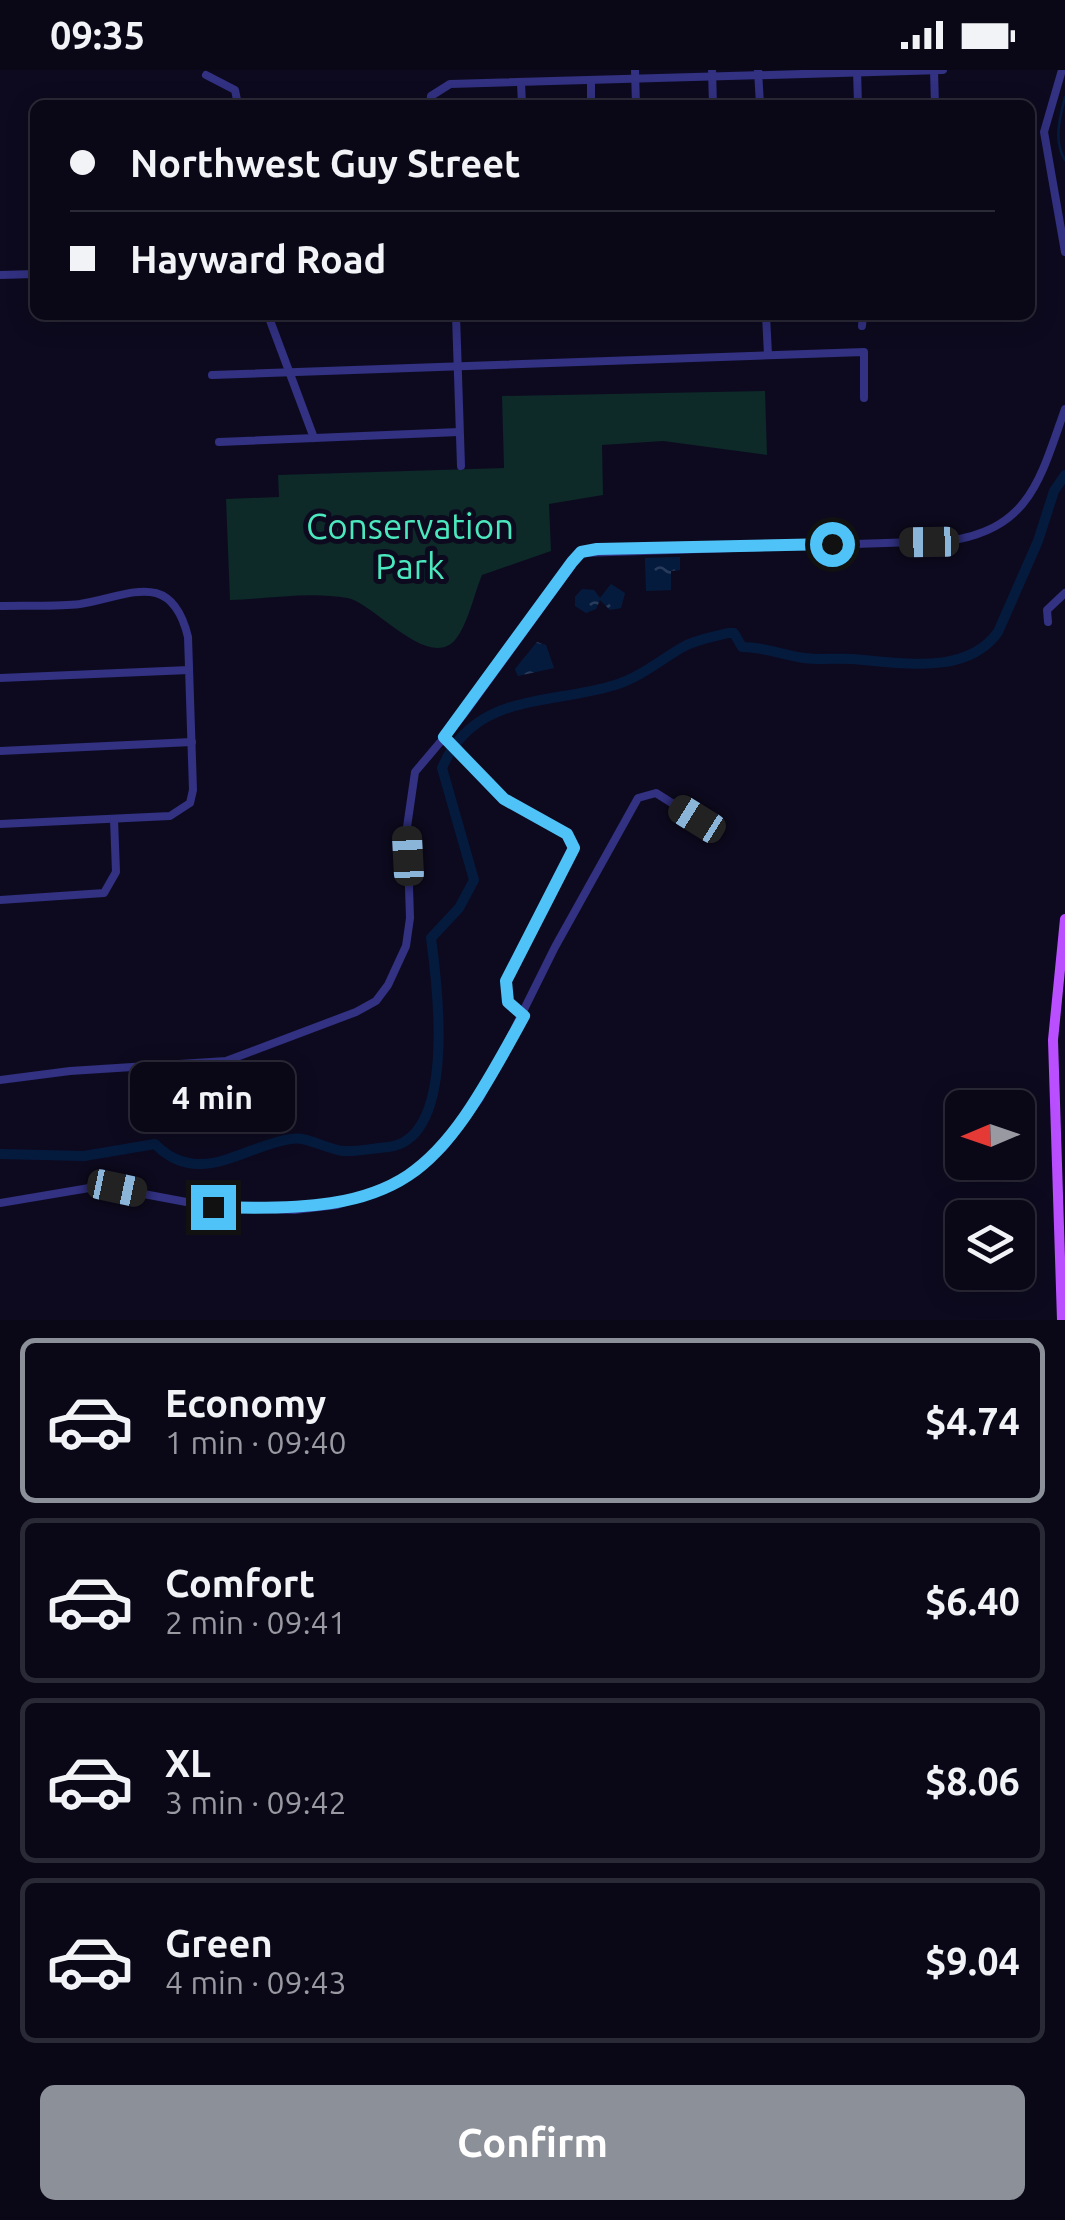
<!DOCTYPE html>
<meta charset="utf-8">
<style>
body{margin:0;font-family:Ubuntu,sans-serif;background:#181624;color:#f1f3f6;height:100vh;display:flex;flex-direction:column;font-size:38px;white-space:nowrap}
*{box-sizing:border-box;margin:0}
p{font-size:32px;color:#999aa1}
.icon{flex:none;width:55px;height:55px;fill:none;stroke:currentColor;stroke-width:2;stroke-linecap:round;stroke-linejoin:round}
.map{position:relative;height:1250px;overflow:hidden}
.side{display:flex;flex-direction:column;background:#0a0817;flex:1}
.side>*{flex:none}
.top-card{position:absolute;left:30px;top:30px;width:1005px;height:220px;border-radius:15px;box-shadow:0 5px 25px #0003,0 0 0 2px #2a2936;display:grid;align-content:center;height:220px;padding:0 40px;background:#0a0817}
.needle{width:65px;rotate:268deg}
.buttons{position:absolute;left:945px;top:1020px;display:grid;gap:20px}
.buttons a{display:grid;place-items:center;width:90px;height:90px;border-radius:15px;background:#0a0817;box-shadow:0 5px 25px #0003,0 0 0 2px #2a2936;font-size:50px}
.end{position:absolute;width:45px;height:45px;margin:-22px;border:12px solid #4fc3f7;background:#111;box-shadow:0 0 0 5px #111}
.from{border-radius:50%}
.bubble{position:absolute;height:70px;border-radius:15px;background:#0a0817;box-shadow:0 5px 25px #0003,0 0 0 2px #2a2936;font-size:32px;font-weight:700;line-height:70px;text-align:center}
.car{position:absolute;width:30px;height:60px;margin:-30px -15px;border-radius:12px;box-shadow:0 0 8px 2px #0007;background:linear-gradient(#222 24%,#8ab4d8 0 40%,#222 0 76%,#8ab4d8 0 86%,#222 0)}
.top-card b{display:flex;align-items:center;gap:35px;height:95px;font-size:38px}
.top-card b+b{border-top:2px solid #2a2936}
.top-card i{width:25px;height:25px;background:#f1f3f6}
ul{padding:18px 0 0;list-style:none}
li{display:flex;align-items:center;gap:30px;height:165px;margin:0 20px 15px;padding:0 20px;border:5px solid #2a2936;border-radius:15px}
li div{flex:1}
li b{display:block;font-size:38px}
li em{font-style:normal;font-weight:700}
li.on{border-color:#8c9099}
li>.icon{width:90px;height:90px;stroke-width:1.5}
.action{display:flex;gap:20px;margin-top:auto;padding:20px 40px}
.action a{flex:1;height:115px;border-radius:15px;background:#8c9099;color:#fff;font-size:40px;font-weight:700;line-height:115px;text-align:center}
.status{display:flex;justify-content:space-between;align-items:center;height:70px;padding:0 50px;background:#0a0817;direction:ltr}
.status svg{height:28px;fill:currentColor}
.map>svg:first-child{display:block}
</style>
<div class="status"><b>09:35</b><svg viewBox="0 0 49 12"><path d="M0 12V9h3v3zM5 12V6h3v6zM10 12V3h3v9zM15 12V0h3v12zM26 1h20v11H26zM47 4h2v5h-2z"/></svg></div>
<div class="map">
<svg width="1065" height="1250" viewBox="0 0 1065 1250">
<defs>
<pattern id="water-ripples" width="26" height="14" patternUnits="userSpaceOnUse" patternTransform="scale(2.5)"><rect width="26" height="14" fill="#051b3e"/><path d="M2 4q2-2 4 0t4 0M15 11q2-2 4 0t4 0" fill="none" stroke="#283b5b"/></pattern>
</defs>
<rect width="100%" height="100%" fill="#0d0a1f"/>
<path fill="#0d2928" d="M765 321 767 385 663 371 602 375 603 425 549 434 551 481 482 505C474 524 468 555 455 570 428 601 373 532 347 528 311 521 267 529 230 530L226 429 279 427 278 405 504 398 502 326Z"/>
<g fill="url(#water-ripples)">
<polygon points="680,487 680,500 671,501 671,520 646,521 645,488"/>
<polygon points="611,514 625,523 621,538 610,540 600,530 596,539 586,543 575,536 575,527 582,519 594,520 600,528"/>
<polygon points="537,572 546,575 554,598 518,606 515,599"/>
</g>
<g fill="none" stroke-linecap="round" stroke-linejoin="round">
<path stroke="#051b3e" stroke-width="2.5" d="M1065 27C1060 47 1053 71 1065 90"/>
<path stroke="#051b3e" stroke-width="10" d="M0 1084 84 1086 155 1074C199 1119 245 1075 291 1069 307 1066 326 1079 343 1081 357 1082 374 1078 388 1077 458 1069 437 912 431 868L459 838 474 810 442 698C474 622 550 635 615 615 641 607 660 590 683 577 697 569 713 567 728 563H734L742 577C765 577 782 585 804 588 819 590 836 588 851 589 899 592 966 607 998 562L1038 471 1054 421 1065 405"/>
<g stroke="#323182" stroke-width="8">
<polyline points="635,0 636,35"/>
<polyline points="712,0 713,35"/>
<polyline points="758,0 760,35"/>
<polyline points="857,0 858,35"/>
<polyline points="934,0 935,35"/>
<polyline points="1062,0 1044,62 1065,182"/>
<polyline points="206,5 235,20 238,35"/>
<polyline points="521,13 522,35"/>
<polyline points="430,35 431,26 450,14 943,0"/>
<polyline points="591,35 591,11"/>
<polyline points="35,204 35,168"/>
<polyline points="0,205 35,204"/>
<polyline points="268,245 314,368"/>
<polyline points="456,245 461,396"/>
<polyline points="766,245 768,285"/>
<polyline points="862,256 863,245"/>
<polyline points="212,305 864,282 864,328"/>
<polyline points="219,372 459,362"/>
<path d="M0 536C26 535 54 537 80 534 127 527 171 497 188 567L193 720 190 733 170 746 0 754"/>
<polyline points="1048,552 1047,540 1065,523"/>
<polyline points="0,608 189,600"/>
<polyline points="444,667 504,729 567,764 575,778 506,911 508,932 524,945"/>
<polyline points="0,681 192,672"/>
<polyline points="0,830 104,823 116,802 114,749"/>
<path d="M0 1010 70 1001 226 991 356 942 376 931 388 915 406 876 410 848 407 757 415 702 464 644 581 483 947 471C1030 460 1040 409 1065 339"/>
<polyline points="0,1133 101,1116 213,1137 294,1140 337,1135 401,1110 443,1078 480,1028 555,877 638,728 656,723 697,749"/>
</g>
<polyline stroke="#b94fff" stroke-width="10" points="1062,1250 1053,970 1065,849"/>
</g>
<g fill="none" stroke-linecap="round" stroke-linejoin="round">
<path stroke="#4fc3f7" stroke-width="12" d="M213 1137C407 1144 435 1110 524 946L508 932 506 911 574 778 567 764 504 729 444 667 572 492 581 482 597 479 832 474"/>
</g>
<g text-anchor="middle" stroke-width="10" stroke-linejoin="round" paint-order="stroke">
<g font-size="35" fill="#4be8bd" stroke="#0d0a1f">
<text x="410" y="469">Conservation<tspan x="410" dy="40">Park</tspan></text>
</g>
</g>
</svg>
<div class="buttons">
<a><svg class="needle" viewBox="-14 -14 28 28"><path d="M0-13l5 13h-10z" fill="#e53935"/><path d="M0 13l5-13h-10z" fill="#999aa1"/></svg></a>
<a><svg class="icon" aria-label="layers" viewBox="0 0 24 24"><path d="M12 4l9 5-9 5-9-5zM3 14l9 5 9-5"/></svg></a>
</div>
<i class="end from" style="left:832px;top:474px"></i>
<i class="end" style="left:213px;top:1137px"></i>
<div class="bubble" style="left:130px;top:992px;width:165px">4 min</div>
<i class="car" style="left:929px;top:472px;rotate:269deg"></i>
<i class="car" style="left:697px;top:749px;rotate:302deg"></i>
<i class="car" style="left:408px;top:786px;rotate:357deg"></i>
<i class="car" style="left:117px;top:1118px;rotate:102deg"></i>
<div class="top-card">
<b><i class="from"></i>Northwest Guy Street</b>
<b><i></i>Hayward Road</b>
</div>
</div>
<section class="side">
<ul>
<li class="on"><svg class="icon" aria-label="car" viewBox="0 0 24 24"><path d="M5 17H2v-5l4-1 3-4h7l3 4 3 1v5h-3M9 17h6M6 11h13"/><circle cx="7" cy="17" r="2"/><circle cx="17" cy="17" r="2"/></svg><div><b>Economy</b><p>1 min · 09:40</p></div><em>$4.74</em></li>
<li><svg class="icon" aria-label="car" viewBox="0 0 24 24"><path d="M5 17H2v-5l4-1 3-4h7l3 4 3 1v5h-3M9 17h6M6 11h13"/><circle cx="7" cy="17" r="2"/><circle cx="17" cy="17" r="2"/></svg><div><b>Comfort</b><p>2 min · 09:41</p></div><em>$6.40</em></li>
<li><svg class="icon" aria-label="car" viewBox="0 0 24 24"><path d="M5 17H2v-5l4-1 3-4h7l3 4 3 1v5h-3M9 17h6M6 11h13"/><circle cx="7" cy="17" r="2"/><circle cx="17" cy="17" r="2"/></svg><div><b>XL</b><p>3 min · 09:42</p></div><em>$8.06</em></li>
<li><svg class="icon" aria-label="car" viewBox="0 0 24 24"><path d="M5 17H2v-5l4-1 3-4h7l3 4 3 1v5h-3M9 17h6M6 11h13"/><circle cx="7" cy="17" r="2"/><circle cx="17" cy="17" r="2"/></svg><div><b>Green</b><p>4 min · 09:43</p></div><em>$9.04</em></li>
</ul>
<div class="action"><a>Confirm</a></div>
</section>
